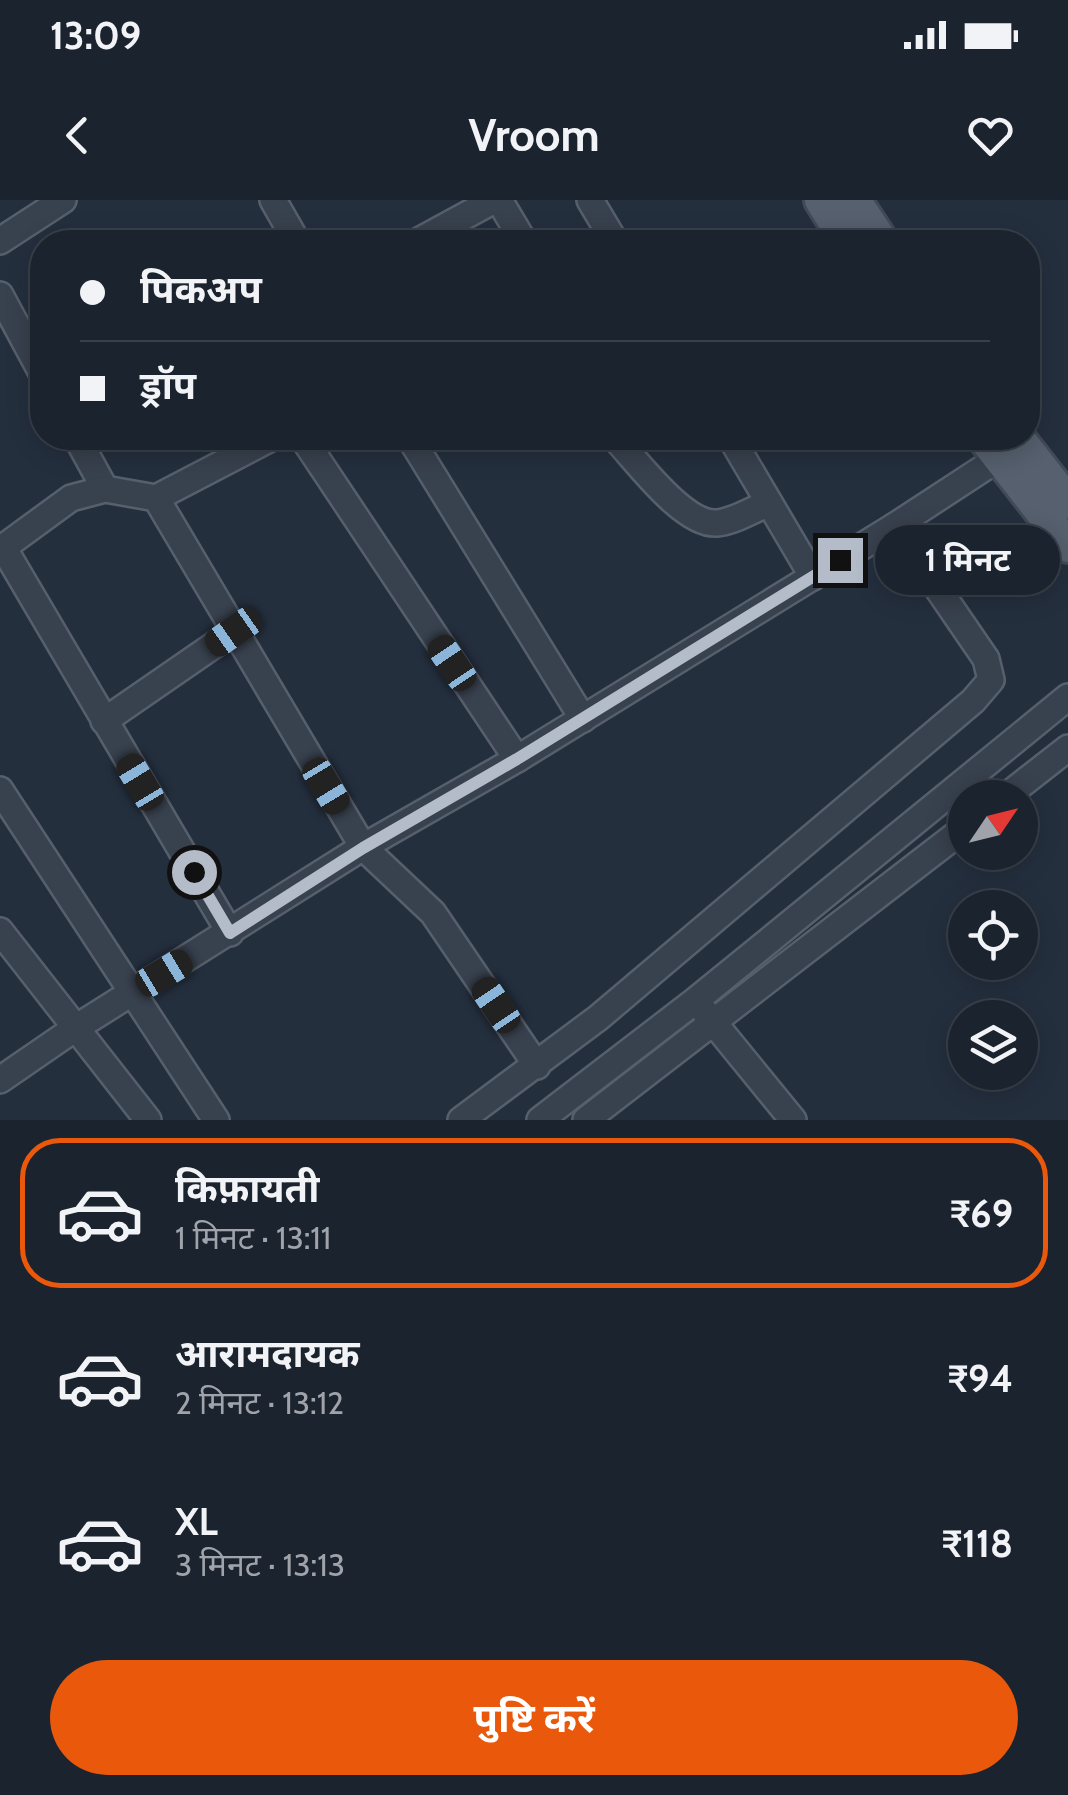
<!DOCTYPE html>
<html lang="hi">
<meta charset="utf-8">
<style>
body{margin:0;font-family:Cabin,"Noto Sans Devanagari",sans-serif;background:#242b36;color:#f1f3f6;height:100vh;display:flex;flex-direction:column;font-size:38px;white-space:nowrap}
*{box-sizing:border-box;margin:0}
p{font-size:32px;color:#a0a4aa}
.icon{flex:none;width:55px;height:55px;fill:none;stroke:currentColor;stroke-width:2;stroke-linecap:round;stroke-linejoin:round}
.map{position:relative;height:920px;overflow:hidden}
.details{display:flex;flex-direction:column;background:#1b232e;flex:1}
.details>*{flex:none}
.hud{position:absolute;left:30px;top:30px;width:1010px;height:220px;border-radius:40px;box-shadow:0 5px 25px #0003,0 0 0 2px #39404a;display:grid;align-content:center;height:220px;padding:0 50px;background:#1b232e}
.needle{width:65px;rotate:55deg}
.buttons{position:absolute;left:948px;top:580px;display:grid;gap:20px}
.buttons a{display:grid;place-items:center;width:90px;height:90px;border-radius:50%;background:#1b232e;box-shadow:0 5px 25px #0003,0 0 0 2px #39404a;font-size:50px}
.end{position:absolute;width:45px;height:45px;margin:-22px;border:12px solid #b4bcc9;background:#111;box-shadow:0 0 0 5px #111}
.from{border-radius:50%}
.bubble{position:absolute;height:70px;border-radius:35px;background:#1b232e;box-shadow:0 5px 25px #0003,0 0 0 2px #39404a;font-size:32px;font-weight:700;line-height:70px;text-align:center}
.car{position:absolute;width:30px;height:60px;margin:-30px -15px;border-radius:12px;box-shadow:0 0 8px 2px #0007;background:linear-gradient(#222 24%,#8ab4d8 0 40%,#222 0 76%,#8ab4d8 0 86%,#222 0)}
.hud b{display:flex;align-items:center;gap:35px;height:95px;font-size:38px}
.hud b+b{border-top:2px solid #39404a}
.hud i{width:25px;height:25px;background:#f1f3f6}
ul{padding:18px 0 0;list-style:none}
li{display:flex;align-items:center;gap:30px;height:150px;margin:0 20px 15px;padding:0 30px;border:5px solid transparent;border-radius:40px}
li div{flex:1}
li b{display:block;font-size:38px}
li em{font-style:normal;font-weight:700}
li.current{border-color:#ea580c}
li>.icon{width:90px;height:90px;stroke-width:1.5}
.primary-button{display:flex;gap:20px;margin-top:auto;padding:20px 50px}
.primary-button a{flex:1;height:115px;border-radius:60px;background:#ea580c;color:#fff;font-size:40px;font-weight:700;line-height:115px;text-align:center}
.status{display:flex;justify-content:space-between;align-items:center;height:70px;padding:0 50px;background:#1b232e;direction:ltr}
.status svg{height:28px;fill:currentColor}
header{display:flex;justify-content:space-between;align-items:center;height:130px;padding:0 50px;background:#1b232e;font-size:45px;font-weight:700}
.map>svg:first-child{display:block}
</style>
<div class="status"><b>13:09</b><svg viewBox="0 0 49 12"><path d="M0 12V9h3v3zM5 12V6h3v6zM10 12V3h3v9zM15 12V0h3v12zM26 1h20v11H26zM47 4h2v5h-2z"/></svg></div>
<header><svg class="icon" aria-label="back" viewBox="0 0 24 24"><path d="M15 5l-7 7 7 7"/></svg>Vroom<svg class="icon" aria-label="heart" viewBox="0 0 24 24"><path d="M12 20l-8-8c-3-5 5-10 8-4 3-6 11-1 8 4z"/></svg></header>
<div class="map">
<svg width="1068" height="920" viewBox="0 0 1068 920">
<rect width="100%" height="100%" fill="#242f3e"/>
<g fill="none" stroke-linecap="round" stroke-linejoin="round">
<defs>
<g id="minor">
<polyline points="273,0 297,42"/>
<polyline points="499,0 524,42"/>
<polyline points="590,0 615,42"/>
<polyline points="0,41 63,0"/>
<polyline points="417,42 494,0"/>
<polyline points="0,95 42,173"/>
<polyline points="77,238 105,289"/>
<polyline points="303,238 517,559"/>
<polyline points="410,238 583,519"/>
<path d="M615 238C636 260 684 326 717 323 733 322 754 309 769 303"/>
<polyline points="731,238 813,377"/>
<polyline points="156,298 363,647 433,713 537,866"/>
<polyline points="3,347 230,733"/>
<polyline points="0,350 71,298 105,289 156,298 271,238"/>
<polyline points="104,521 233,432"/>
<polyline points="0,590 216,920"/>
<polyline points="1004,598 1068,548"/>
<polyline points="0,731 148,920"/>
<polyline points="705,812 793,920"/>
<polyline points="0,880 74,829 363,647 517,559 895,326 999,258"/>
<polyline points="461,920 598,818 973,501 991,480 986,459 895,326"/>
<polyline points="540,920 695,801 1068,497"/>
<polyline points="586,920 965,628"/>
</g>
<g id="major">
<polyline points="821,0 847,42"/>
<polyline points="854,0 882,42"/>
<polyline points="984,238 1068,346"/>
<polyline points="1018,238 1068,302"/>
</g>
</defs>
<use href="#minor" stroke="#565f6c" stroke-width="30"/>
<use href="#major" stroke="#414a57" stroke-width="38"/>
<use href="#minor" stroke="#38414e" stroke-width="25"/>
<use href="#major" stroke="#56606e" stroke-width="32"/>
</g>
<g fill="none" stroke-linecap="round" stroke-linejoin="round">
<polyline stroke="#b4bcc9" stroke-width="12" points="194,672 230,733 363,648 517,559 840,360"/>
</g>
</svg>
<div class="buttons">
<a><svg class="needle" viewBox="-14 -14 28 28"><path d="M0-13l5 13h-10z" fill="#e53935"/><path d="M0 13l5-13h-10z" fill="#a0a4aa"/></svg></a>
<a><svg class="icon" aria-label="locate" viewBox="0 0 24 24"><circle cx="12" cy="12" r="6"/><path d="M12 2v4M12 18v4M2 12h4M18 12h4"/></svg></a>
<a><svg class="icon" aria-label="layers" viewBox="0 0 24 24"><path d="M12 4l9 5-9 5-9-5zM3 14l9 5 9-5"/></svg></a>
</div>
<i class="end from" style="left:194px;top:672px"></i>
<i class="end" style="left:840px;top:360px"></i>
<div class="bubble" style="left:875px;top:325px;width:185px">1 मिनट</div>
<i class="car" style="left:233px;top:432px;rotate:235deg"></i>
<i class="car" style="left:452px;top:463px;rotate:326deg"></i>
<i class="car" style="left:140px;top:582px;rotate:329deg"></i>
<i class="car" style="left:326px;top:586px;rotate:149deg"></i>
<i class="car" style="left:164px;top:773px;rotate:59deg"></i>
<i class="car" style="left:496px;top:805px;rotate:326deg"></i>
<div class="hud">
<b><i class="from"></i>पिकअप</b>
<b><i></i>ड्रॉप</b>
</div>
</div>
<section class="details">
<ul>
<li class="current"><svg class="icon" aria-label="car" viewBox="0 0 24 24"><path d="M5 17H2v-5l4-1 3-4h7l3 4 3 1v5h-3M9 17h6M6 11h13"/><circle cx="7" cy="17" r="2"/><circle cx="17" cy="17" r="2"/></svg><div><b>किफ़ायती</b><p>1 मिनट · 13:11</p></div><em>₹69</em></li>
<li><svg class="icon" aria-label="car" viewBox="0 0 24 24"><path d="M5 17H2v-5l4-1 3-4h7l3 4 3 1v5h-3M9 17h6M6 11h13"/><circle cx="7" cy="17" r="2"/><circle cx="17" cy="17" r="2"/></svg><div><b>आरामदायक</b><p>2 मिनट · 13:12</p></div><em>₹94</em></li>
<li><svg class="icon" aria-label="car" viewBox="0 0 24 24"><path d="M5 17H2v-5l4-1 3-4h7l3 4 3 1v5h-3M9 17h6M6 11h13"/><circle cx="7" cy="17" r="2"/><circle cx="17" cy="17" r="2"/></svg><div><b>XL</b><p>3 मिनट · 13:13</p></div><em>₹118</em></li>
</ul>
<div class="primary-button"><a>पुष्टि करें</a></div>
</section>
